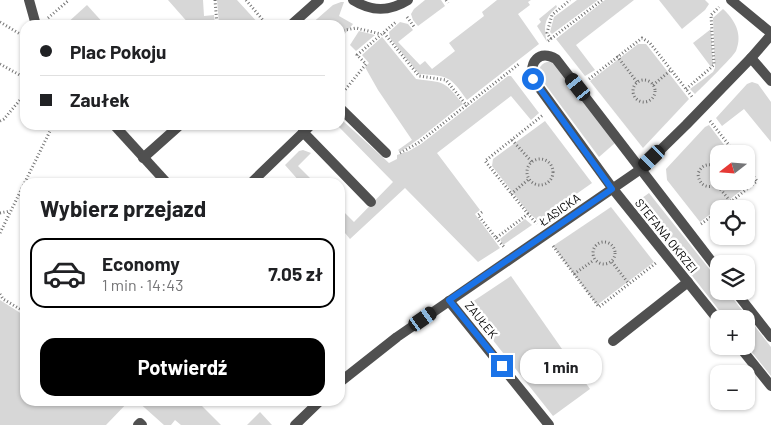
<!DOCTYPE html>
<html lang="pl">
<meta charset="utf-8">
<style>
body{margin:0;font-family:Barlow,sans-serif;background:#f2f2f2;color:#202124;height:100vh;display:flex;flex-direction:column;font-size:19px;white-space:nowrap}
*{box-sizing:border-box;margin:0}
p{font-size:16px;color:#757577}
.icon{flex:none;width:28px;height:28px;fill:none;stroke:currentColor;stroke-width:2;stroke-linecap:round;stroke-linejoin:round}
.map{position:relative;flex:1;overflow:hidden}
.details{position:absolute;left:20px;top:178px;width:325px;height:228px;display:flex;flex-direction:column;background:#fff;border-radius:15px;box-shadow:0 1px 4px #0004}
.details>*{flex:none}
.guide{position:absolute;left:20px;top:20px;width:325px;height:110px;border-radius:15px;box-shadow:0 1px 4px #0004;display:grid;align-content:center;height:110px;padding:0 20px;background:#fff}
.needle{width:32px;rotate:253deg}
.tools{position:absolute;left:710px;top:145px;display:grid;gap:10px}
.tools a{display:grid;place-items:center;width:45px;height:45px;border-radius:10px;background:#fff;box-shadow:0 1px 4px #0004;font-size:25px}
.end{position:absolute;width:22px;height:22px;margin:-11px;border:6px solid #1a73e8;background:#fff;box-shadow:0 0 0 2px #fff}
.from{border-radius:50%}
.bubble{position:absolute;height:35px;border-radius:15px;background:#fff;box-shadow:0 1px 4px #0004;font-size:16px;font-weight:700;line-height:35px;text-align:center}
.car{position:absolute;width:15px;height:30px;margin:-15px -8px;border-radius:6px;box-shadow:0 0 4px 1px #0007;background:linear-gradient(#222 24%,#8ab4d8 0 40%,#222 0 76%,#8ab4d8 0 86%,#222 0)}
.guide b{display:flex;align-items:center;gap:18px;height:48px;font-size:19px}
.guide b+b{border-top:1px solid #e0e0e0}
.guide i{width:12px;height:12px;background:#202124}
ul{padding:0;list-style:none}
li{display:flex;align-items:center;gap:15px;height:70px;margin:0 10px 8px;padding:0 10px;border:2px solid transparent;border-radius:15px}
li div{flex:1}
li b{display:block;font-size:19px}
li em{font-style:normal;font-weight:700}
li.current{border-color:#000}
li>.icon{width:45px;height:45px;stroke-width:1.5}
h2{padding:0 20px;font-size:22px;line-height:60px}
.primary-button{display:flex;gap:10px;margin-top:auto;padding:10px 20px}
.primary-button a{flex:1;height:58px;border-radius:15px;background:#000;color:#fff;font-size:20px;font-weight:700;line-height:58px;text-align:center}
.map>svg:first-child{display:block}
</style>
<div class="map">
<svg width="771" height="425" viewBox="0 0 771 425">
<rect width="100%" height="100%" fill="#fff"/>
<g fill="#d7d7d7">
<polygon points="168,0 203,0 204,16 214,15 215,25 190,25"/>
<polygon points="217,0 237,0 260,25 242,25 239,22 235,25 219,25"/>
<polygon points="425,0 441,0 445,6 418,26 413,20 411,14 414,9"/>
<path d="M497 0H531L528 2 530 5 518 14 539 44 467 100C450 76 449 76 419 74L390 38 389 32 400 22 408 24 413 30 398 42 420 65 425 61 432 69 455 51 449 43 484 16 482 12Z"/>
<polygon points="577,0 598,0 552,34 550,32 554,17"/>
<polygon points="605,0 634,0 576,45 595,70 585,76 556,39"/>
<polygon points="659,0 705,0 709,4 705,10 682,29"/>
<polygon points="341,2 344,2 339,16 353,24 343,36 340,31 340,25 310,25 333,5"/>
<polygon points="87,5 105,25 65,25"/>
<path d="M556 5 557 7C545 18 543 25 547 42L537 26 541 22 539 19Z"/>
<path d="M723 9C735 20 743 34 736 51 732 58 703 86 695 94L690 89 713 72 715 68 713 18Z"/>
<polygon points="711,29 713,65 711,67 693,43"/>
<polygon points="359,31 375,35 356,51 350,45"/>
<path d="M382 37 416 79C446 83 443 80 463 104L420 138 400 152 398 150 412 140 378 90 365 67 369 63 362 55Z"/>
<polygon points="638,44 646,44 689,99 643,148 590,81"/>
<path d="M550 61 555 62 615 143 599 157 539 76C538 68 541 63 550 61Z"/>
<polygon points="508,76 511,76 539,113 531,120 511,96 437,153 480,210 475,214 500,248 478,262 405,188 350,239 340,227 340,208 354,222 393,182 338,126 342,120 389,163 397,159 397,155 409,151 421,144"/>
<polygon points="752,82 758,84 771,102 771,142 744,109 722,126 716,118 747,84"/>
<polygon points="545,121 592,183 538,221 528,212 492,166 493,159"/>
<polygon points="709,125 731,154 719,154 719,181 746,181 746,173 748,180 747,186 700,222 667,180 666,169 705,127"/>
<polygon points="303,150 311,153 298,166 314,182 300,182 285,165 299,151"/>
<polygon points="649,193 719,281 719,291 727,291 771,347 771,376 746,345 746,319 726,319 635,203"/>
<polygon points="611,207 654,262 597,305 553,246"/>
<polygon points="525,219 532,225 503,245 500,239"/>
<polygon points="511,276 590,389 553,416 477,320 469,304"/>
<polygon points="0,300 25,316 25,400 130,400 106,425 0,425"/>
<polygon points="136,400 202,400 199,403 221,425 181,425 175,420 171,425 164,425"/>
<polygon points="260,412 272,425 247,425"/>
</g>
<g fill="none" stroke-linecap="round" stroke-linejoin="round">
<g stroke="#727272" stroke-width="3" stroke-dasharray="1 2.5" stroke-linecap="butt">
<polyline points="215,0 217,25"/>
<polyline points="246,0 267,25"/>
<polyline points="446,0 448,3"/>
<polyline points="407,17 415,28"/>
<polyline points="48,18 69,0"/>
<polyline points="0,22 25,37"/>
<polyline points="340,31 356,28 381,34"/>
<polyline points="384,33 419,76 446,80 467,106"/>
<polyline points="551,39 547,33 552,15 570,0"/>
<polyline points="548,41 602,0"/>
<polyline points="617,56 637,82"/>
<polyline points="0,64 25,78"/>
<polyline points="589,79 642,38 650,43 693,98"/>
<circle cx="644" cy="91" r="11"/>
<polyline points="653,85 671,70"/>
<polyline points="686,89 714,65 711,15 719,7"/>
<polyline points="341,95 366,64 357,55 396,22"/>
<polyline points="0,121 4,119 25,94"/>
<polyline points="710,121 736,154"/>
<polyline points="512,140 532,162"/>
<polyline points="400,153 418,143 519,64"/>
<circle cx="540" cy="172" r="13"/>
<path d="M719 170C712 161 701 164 698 174 699 183 704 188 713 186L719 180"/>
<polyline points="716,184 731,202"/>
<polyline points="511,194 529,179"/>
<polyline points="722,209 757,181 746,167"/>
<polyline points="482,212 478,215 496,238 528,214 537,224"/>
<polyline points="0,213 10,211"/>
<polyline points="528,214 485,161 543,115"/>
<polyline points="701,224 719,211"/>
<polyline points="0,233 53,125"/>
<polyline points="496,238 504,247"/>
<circle cx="604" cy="253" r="11"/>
<polyline points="553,246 599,307 656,263"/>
<polyline points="612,262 629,284"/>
<polyline points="574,274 594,260"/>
<polyline points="0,294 3,299 25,312"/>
</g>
<g stroke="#505050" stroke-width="10">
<polyline points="340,108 386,153"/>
<polyline points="303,132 371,202"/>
<polyline points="252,182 311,125"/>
<polyline points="613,341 688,282"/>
<polyline points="138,425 140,423 142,425"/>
</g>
<g stroke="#505050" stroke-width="10">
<polyline points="29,0 36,25"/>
<path d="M353 0C372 12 389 12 408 0"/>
<polyline points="731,0 771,33"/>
<polyline points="291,25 319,0"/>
<polyline points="751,58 771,81"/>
<polyline points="114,125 166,182"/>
<polyline points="143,158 180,125"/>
<path d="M719 271 556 59C539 49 529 62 533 79L613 189 719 321"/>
<polyline points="735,291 771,337"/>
<polyline points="449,301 549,425"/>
<polyline points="739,346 771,386"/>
<polyline points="340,382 397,337 641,169 686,125 751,58 771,35"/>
<polyline points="295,425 321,400"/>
</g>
</g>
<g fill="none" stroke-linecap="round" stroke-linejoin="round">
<polyline stroke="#1a73e8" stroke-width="6" points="502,366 449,300 612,189 533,79"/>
</g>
<g text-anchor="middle" stroke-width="5" stroke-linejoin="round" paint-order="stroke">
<g font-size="12" fill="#000" stroke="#fff">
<text transform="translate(560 210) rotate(-35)" y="4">ŁASICKA</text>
<text transform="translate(666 236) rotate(51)" y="4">STEFANA OKRZEI</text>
<text transform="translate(481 320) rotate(51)" y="4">ZAUŁEK</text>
</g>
</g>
</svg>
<div class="tools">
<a><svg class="needle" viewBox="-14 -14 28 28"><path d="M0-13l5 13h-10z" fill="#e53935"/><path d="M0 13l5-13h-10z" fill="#757577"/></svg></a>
<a><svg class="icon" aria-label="locate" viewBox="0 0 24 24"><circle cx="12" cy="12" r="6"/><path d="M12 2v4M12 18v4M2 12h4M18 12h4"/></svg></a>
<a><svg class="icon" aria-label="layers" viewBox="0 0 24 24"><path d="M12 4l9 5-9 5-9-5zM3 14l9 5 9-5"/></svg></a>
<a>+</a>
<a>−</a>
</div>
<i class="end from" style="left:533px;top:79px"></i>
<i class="end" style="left:502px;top:366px"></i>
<div class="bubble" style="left:520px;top:349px;width:82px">1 min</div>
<i class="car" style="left:578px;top:87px;rotate:322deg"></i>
<i class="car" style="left:652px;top:158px;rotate:226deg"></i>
<i class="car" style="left:423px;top:319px;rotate:55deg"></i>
<div class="guide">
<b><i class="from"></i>Plac Pokoju</b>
<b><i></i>Zaułek</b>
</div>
<section class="details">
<h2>Wybierz przejazd</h2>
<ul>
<li class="current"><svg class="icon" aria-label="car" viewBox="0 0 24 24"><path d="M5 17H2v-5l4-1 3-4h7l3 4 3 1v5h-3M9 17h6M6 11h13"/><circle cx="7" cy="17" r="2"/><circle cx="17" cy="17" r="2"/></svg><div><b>Economy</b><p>1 min · 14:43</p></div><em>7.05 zł</em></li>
</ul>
<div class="primary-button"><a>Potwierdź</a></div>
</section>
</div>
